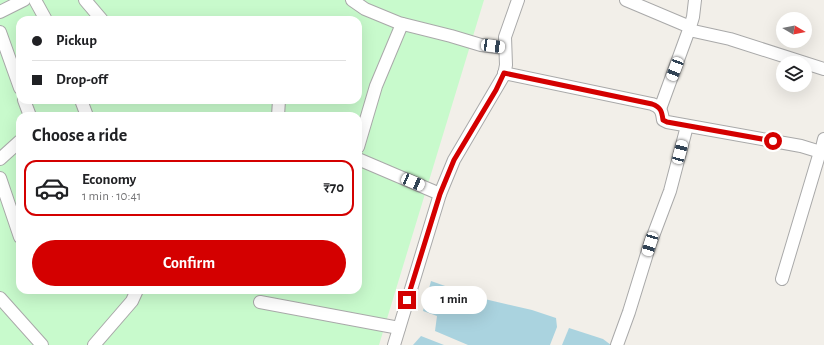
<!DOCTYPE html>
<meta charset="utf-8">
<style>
body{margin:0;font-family:"Alegreya Sans",sans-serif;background:#f6f6f6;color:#202124;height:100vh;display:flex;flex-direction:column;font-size:15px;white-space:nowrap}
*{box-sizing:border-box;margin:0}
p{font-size:13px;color:#757577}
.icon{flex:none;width:22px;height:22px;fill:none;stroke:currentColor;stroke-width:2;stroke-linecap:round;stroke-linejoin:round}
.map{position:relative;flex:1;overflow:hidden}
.panel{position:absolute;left:16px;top:112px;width:346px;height:182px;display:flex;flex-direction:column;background:#fff;border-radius:12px;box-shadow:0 4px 16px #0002}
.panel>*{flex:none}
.hud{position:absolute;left:16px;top:16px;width:346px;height:88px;border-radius:12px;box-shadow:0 4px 16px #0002;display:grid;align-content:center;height:88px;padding:0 16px;background:#fff}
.needle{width:26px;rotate:100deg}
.tools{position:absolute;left:776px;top:12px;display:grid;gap:8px}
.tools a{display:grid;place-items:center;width:36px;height:36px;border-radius:50%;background:#fff;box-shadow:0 4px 16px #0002;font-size:20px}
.end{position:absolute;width:18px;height:18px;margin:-9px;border:5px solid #d40000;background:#fff;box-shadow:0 0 0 2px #fff}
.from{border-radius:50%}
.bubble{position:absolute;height:28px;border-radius:14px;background:#fff;box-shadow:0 4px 16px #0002;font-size:13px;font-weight:700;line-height:28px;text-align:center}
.car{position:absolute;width:12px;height:24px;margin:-12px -6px;border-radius:5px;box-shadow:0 0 3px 1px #0007;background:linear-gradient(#fff 24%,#345 0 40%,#fff 0 76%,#345 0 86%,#fff 0)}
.hud b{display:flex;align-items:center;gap:14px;height:38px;font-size:15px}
.hud b+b{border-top:1px solid #e0e0e0}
.hud i{width:10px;height:10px;background:#202124}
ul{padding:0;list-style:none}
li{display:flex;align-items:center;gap:12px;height:56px;margin:0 8px 6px;padding:0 8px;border:2px solid transparent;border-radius:12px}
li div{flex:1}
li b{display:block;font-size:15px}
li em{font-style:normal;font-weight:700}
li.current{border-color:#d40000}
li>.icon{width:36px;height:36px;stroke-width:1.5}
h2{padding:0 16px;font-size:18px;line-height:48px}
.action{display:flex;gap:8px;margin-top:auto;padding:8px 16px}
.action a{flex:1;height:46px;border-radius:24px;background:#d40000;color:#fff;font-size:16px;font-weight:700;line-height:46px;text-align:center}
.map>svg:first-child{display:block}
</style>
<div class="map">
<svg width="824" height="345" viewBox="0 0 824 345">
<rect width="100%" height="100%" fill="#f2efe9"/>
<path fill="#c8facc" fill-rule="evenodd" d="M0 0H484L379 345H0ZM20 20H358V100H20ZM20 116H358V290H20Z"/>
<g fill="#aad3df">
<polygon points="431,281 476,297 532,310 556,318 557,327 550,345 468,345 435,331 437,316 423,311"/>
<polygon points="569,328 603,339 611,345 562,345"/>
<polygon points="421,336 444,345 413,345"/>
</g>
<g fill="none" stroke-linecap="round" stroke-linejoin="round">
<defs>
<g id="minor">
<polyline points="35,0 46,20"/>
<polyline points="85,0 102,20"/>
<polyline points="352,0 365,9 399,23 451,36 481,45 505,48"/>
<polyline points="626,0 690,27"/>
<polyline points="0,12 24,0"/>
<polyline points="689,30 730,39 824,69"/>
<polyline points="0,32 20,88"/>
<path d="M504 73 652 104C661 107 662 112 663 120L667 122 801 146 824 153"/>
<polyline points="24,100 30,116"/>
<polyline points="81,100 87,116"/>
<polyline points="660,109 690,27 693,17 695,0"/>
<polyline points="278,116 279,100"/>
<polyline points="358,147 376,86 402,24"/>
<polyline points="821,152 824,139"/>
<polyline points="0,159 20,141"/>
<polyline points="358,159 440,194"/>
<polyline points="0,178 20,237"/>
<polyline points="782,279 820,152"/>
<polyline points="0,298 42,345"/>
<polyline points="260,302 399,328"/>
<polyline points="94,345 132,301 137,290"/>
<polyline points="394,345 440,194 454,160 504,75 506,65 505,37 518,0"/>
<polyline points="617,345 629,312 650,244 670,191 687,126"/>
</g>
</defs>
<use href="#minor" stroke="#a9a9a9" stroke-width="14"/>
<use href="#minor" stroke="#fff" stroke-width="12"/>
</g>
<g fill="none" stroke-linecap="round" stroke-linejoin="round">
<path stroke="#d40000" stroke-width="5" d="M407 300 440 194 454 160 496 90 504 73 652 104C661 107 662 112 663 120L667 122 773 141"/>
</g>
</svg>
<div class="tools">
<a><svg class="needle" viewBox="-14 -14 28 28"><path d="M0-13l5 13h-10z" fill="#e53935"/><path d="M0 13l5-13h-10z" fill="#757577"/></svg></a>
<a><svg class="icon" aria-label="layers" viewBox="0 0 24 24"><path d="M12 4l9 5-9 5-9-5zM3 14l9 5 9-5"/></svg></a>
</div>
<i class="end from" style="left:773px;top:141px"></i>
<i class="end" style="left:407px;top:300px"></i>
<div class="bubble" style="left:421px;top:286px;width:66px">1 min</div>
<i class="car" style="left:493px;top:46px;rotate:98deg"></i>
<i class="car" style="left:675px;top:69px;rotate:201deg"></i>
<i class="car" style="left:680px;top:152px;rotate:15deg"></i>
<i class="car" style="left:413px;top:182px;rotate:113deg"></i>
<i class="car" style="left:650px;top:244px;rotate:197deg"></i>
<div class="hud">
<b><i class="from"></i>Pickup</b>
<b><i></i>Drop-off</b>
</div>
<section class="panel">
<h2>Choose a ride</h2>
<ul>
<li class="current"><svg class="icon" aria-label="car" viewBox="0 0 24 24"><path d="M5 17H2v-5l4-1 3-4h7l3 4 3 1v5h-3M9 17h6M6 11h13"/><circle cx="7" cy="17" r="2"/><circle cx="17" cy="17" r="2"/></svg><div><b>Economy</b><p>1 min · 10:41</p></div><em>₹70</em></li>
</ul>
<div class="action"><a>Confirm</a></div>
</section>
</div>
